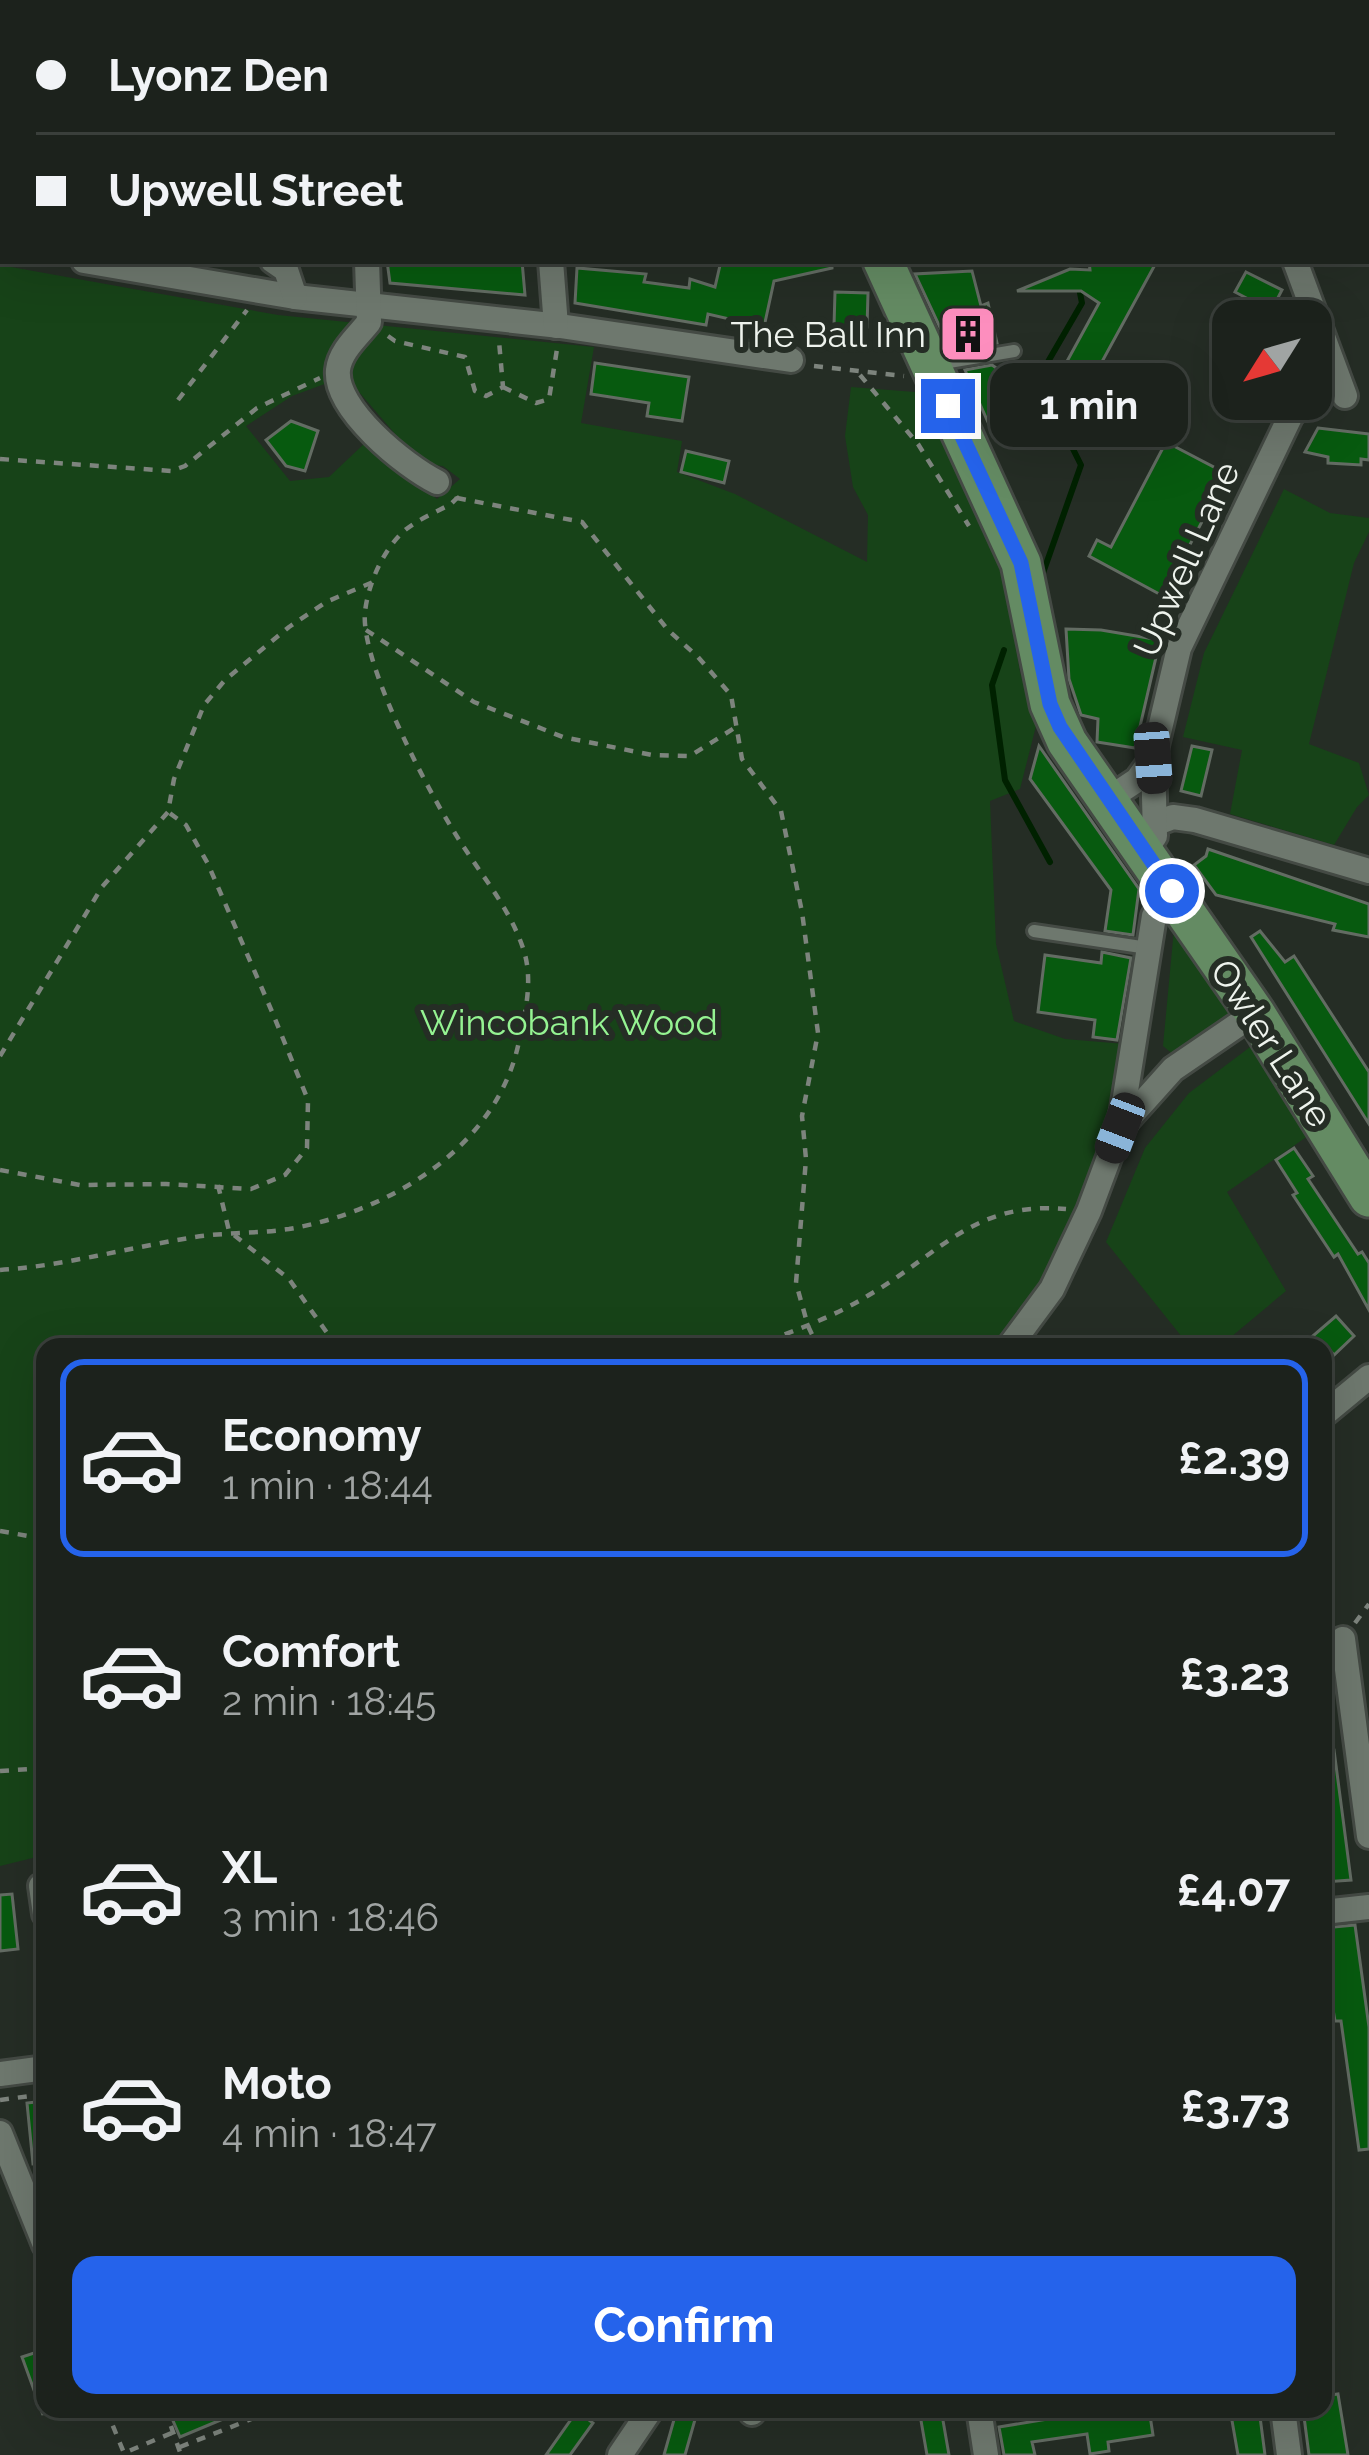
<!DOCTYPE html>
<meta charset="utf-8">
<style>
body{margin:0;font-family:Raleway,sans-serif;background:#252a25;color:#f1f3f6;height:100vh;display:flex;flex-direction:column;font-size:45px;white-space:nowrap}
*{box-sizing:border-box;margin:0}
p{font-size:39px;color:#a0a4a3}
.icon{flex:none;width:66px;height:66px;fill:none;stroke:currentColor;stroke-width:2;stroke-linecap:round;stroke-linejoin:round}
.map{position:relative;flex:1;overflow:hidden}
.sheet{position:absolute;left:36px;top:1338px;width:1296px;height:1080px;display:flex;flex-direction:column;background:#1c221c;border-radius:24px;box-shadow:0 12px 48px #0002,0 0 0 3px #3a3f3b}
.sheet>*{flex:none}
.banner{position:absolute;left:0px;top:0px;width:1371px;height:264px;box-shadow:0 12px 48px #0002,0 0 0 3px #3a3f3b;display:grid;align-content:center;height:264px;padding:0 36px;background:#1c221c}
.needle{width:78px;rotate:233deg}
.tools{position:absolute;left:1212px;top:300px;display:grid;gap:24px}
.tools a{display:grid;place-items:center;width:120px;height:120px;border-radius:24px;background:#1c221c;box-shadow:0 12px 48px #0002,0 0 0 3px #3a3f3b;font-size:60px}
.end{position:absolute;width:54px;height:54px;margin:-27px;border:15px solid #2563eb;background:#fff;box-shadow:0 0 0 6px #fff}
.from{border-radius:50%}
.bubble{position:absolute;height:84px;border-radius:24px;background:#1c221c;box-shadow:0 12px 48px #0002,0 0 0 3px #3a3f3b;font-size:39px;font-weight:700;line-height:84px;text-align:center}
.car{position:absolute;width:36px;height:72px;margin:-36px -18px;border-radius:15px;box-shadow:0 0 9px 3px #0007;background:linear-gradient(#222 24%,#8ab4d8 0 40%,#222 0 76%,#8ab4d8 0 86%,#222 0)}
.banner b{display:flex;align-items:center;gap:42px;height:114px;font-size:45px}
.banner b+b{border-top:3px solid #3a3f3b}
.banner i{width:30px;height:30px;background:#f1f3f6}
ul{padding:21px 0 0;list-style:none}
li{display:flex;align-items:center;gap:36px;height:198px;margin:0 24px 18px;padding:0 12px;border:6px solid transparent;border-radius:24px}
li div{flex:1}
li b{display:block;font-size:45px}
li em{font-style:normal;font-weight:700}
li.current{border-color:#2563eb}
li>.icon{width:108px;height:108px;stroke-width:1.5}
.button{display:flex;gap:24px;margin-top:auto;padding:24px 36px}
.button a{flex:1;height:138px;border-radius:24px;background:#2563eb;color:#fff;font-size:48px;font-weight:700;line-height:138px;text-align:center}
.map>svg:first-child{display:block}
</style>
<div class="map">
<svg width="1369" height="2455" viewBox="0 0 1369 2455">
<rect width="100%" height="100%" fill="#252d25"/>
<g fill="#174318" fill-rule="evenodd">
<path d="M0 265 278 315 594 347 581 423 682 441 677 472 735 494 867 562 868 515 853 487 845 436 851 387 915 392 978 488 1008 601 1020 672 1036 726 1020 789 990 801 996 944 1014 1021 1065 1039 1125 1044C1115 1127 1084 1208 1041 1280 1027 1304 1007 1325 990 1347H45V1855L0 1866ZM330 382 359 392 409 450 434 465 443 466 460 479 437 499 366 442 329 477 290 481 246 426 292 396Z"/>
<polygon points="1284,489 1330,513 1369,518 1369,532 1354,563 1309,744 1359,763 1369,795 1357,807 1334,845 1230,814 1242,750 1183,737 1204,653"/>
<polygon points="1174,929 1236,1007 1225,1022 1174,1055 1163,1046"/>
<polygon points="1258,1041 1318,1129 1227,1192 1286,1291 1219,1347 1190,1347 1106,1242 1145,1148 1189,1093"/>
</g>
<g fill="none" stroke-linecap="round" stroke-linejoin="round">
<g stroke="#002100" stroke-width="6">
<polyline points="1043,573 1081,465 1038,379 1082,303 1079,288"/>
<polyline points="1004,650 992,685 1005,780 1050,862"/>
</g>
</g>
<g fill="#075a0f" stroke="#636c63" stroke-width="3">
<polygon points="387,261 522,261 525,295 390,283"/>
<polygon points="721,261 832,261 832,268 774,281 764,327 708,314 706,325 575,303 577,268 646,274 644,282 689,288 690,279 715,287"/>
<polygon points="1089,261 1157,261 1092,380 1065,365 1099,303 1081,291 1017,291 1070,269 1090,270"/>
<polygon points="972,271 981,306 988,303 997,343 951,351 915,274"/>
<polygon points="1246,272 1282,290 1271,311 1235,292"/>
<polygon points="835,292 868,293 867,327 834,326"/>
<polygon points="595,363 689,377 682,421 647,416 649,403 591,394"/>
<polygon points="992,365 1032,393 1018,429 991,429 965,370"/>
<polygon points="291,421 318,431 305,471 286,466 266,440"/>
<polygon points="1318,428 1369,434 1369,460 1361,459 1361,465 1328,463 1328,457 1305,452"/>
<polygon points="1166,442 1227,474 1163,596 1089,556 1097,540 1111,547"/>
<polygon points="686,451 729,461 724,483 681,472"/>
<polygon points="1066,629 1101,630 1160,640 1135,748 1097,742 1098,719 1081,715 1069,679"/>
<polygon points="1039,746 1139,889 1133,935 1105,931 1111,890 1030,779"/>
<polygon points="1192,746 1212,750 1201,796 1181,791"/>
<polygon points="1208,849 1369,904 1369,937 1333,930 1335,924 1216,895 1194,865 1206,856"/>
<polygon points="1260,931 1285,962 1294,956 1369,1072 1369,1124 1251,937"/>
<polygon points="1102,952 1131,958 1117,1040 1093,1037 1095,1020 1038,1012 1045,955 1101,963"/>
<polygon points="1294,1148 1313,1176 1308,1179 1358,1254 1362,1252 1369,1263 1369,1310 1338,1254 1334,1257 1293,1195 1297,1193 1276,1160"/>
<polygon points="1336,1316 1354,1336 1334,1355 1327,1347 1300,1347"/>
<polygon points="1334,1750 1351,1880 1324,1882 1323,1751"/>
<polygon points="12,1894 18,1949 0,1951 0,1895"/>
<polygon points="1355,1925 1369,2027 1369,2149 1359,2150 1341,2021 1335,2021 1323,1950 1323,1928"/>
<polygon points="45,2101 45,2163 33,2164 27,2103"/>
<polygon points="40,2351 45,2363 43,2415 22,2357"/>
<polygon points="1338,2394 1348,2455 1309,2455 1303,2409 1323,2409 1323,2396"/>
<polygon points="168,2409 247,2409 180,2437"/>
<polygon points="677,2409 698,2409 685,2455 664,2455"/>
<polygon points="919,2409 941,2409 949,2455 927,2455"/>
<polygon points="1059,2409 1149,2409 1153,2435 1108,2442 1109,2451 1090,2454 1087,2434 1032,2442 1035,2455 1004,2455 999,2427 1060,2417"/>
<polygon points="1230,2409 1259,2409 1265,2455 1238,2455"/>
<polygon points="577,2411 593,2423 570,2455 546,2455"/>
</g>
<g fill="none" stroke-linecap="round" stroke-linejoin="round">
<defs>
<g id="lane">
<polyline points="1120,0 1120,3"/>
<polyline points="937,364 1014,351"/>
<polyline points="1034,931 1148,948"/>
</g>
<g id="street">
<polyline points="343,0 343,3"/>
<polyline points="528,0 529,3"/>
<polyline points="896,0 901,3"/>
<polyline points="208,3 228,0"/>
<polyline points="993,3 995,0"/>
<polyline points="0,35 3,34"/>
<polyline points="0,81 3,83"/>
<polyline points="0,251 3,251"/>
<polyline points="84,261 295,297 560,326 791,360"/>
<polyline points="273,261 286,270 295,297"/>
<path d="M367 261 369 322C358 336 340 351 338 370 334 409 405 466 437 482"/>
<polyline points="551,261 556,326"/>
<polyline points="1295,261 1345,396"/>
<polyline points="1107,800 1137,780 1153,758"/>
<polyline points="1157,823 1173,817 1195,820 1369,871"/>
<polyline points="1143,852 1155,836 1153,758 1179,648 1291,415 1308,399"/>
<polyline points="1121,1127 1173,1069 1255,1013"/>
<polyline points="1009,1347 1052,1289 1089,1211 1120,1128 1154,916 1171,891"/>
<polyline points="1323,1415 1369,1377"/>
<polyline points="1343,1639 1369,1836"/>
<polyline points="41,1886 45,1914"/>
<polyline points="1323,1912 1369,1907"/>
<polyline points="0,2074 45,2068"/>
<polyline points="0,2133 45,2245"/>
<polyline points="979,2409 986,2455"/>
<polyline points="1283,2409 1289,2455"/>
<polyline points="752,2413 753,2409"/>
<polyline points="620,2455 651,2409"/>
</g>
<g id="primary">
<polyline points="868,3 868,0"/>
<polyline points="883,261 1021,563 1050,704 1067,742 1255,1013 1369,1197"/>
</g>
</defs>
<use href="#lane" stroke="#444a44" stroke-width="18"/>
<use href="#street" stroke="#444a44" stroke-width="30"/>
<use href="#primary" stroke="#444a44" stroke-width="45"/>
<g stroke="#7d847d" stroke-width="4.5" stroke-dasharray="9 9" stroke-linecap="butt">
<polyline points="388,336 395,341 465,357 475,391 486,396 503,387 499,341"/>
<polyline points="814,366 904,376"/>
<polyline points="860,375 918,444 969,526"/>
<polyline points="503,387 536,403 549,399 557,349"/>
<polyline points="178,400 247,310"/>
<polyline points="0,459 171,471 185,466 257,408 320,378"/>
<polyline points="457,498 582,522 668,630 698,657 731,695 742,759 781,811 802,912 818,1033 802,1116 806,1159 796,1283 808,1326 818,1347"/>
<polyline points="366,630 474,702 563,737 652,755 690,756 736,727"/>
<polyline points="0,1056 102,887 168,812 174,779 204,705 225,680 289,627 326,602 373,582"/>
<polyline points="0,1170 80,1185 166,1184 251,1189 285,1175 307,1148 308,1100 273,1014 208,864 186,825 168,812"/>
<polyline points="218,1185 229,1231 289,1279 337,1347"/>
<path d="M0 1270C63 1266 127 1248 189 1238 222 1232 256 1234 289 1229 387 1212 494 1150 518 1046 525 1014 534 980 523 948 508 904 476 869 453 830 426 787 360 661 365 612 368 584 383 550 404 531 417 520 436 512 451 504L457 498 455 493"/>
<path d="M751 1347C791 1332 832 1318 869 1295 941 1253 974 1201 1066 1209"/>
<polyline points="0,1531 45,1539"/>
<polyline points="1355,1623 1369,1604"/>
<polyline points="0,1771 45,1768"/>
<polyline points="0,2100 45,2094"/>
<polyline points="106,2409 124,2453 174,2432"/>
<polyline points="165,2409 181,2455"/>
<polyline points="251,2409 254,2418 274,2409"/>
<polyline points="180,2447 254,2418"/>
</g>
<use href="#lane" stroke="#6e786e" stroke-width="12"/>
<use href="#street" stroke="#6e786e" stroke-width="24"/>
<use href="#primary" stroke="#648b63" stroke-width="39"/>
</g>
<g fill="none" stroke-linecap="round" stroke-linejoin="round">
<polyline stroke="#2563eb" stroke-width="15" points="948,406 1021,563 1050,704 1060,727 1172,891"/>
</g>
<defs>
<symbol id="building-square" viewBox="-11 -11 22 22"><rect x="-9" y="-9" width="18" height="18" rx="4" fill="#fd8ebe" stroke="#252d25"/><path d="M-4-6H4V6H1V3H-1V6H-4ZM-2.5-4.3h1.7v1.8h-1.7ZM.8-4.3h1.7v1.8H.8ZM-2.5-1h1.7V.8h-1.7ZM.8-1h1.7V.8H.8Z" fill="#111"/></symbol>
</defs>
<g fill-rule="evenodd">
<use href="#building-square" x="935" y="301" width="66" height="66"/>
</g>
<g text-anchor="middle" stroke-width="12" stroke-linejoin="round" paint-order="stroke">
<g font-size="36" fill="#eef3ed" stroke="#252d25" text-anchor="end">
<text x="926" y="347">The Ball Inn</text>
</g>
<g font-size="36" fill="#eef3ed" stroke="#252d25">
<text transform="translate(1186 559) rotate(-66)" y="13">Upwell Lane</text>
<text transform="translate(1272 1043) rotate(57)" y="13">Owler Lane</text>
</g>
<g font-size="36" fill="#95f392" stroke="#252d25">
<text x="569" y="1035">Wincobank Wood</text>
</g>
</g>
</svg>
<div class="tools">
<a><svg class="needle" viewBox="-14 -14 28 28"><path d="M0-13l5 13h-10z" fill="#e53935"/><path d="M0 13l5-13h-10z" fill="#a0a4a3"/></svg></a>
</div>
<i class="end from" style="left:1172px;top:891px"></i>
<i class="end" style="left:948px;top:406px"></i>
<div class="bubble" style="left:990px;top:363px;width:198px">1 min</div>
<i class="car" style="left:1153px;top:758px;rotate:176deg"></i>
<i class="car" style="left:1120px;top:1128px;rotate:201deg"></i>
<div class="banner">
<b><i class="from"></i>Lyonz Den</b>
<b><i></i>Upwell Street</b>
</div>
<section class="sheet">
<ul>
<li class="current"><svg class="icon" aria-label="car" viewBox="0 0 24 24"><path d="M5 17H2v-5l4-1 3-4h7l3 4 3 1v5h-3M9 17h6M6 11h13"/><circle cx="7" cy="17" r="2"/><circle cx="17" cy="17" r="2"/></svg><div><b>Economy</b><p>1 min · 18:44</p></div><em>£2.39</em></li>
<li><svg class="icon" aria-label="car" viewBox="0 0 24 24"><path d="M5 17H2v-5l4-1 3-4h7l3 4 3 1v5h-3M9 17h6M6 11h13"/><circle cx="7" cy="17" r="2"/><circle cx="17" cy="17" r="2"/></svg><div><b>Comfort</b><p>2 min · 18:45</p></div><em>£3.23</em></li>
<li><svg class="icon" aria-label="car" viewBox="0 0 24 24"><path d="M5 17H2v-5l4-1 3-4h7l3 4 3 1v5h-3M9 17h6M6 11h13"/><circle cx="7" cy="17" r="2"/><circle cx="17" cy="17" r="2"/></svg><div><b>XL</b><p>3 min · 18:46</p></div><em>£4.07</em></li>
<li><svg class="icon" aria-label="car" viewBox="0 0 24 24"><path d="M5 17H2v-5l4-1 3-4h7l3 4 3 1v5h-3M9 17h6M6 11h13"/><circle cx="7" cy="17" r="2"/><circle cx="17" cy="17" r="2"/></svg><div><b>Moto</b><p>4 min · 18:47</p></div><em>£3.73</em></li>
</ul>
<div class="button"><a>Confirm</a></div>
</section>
</div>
